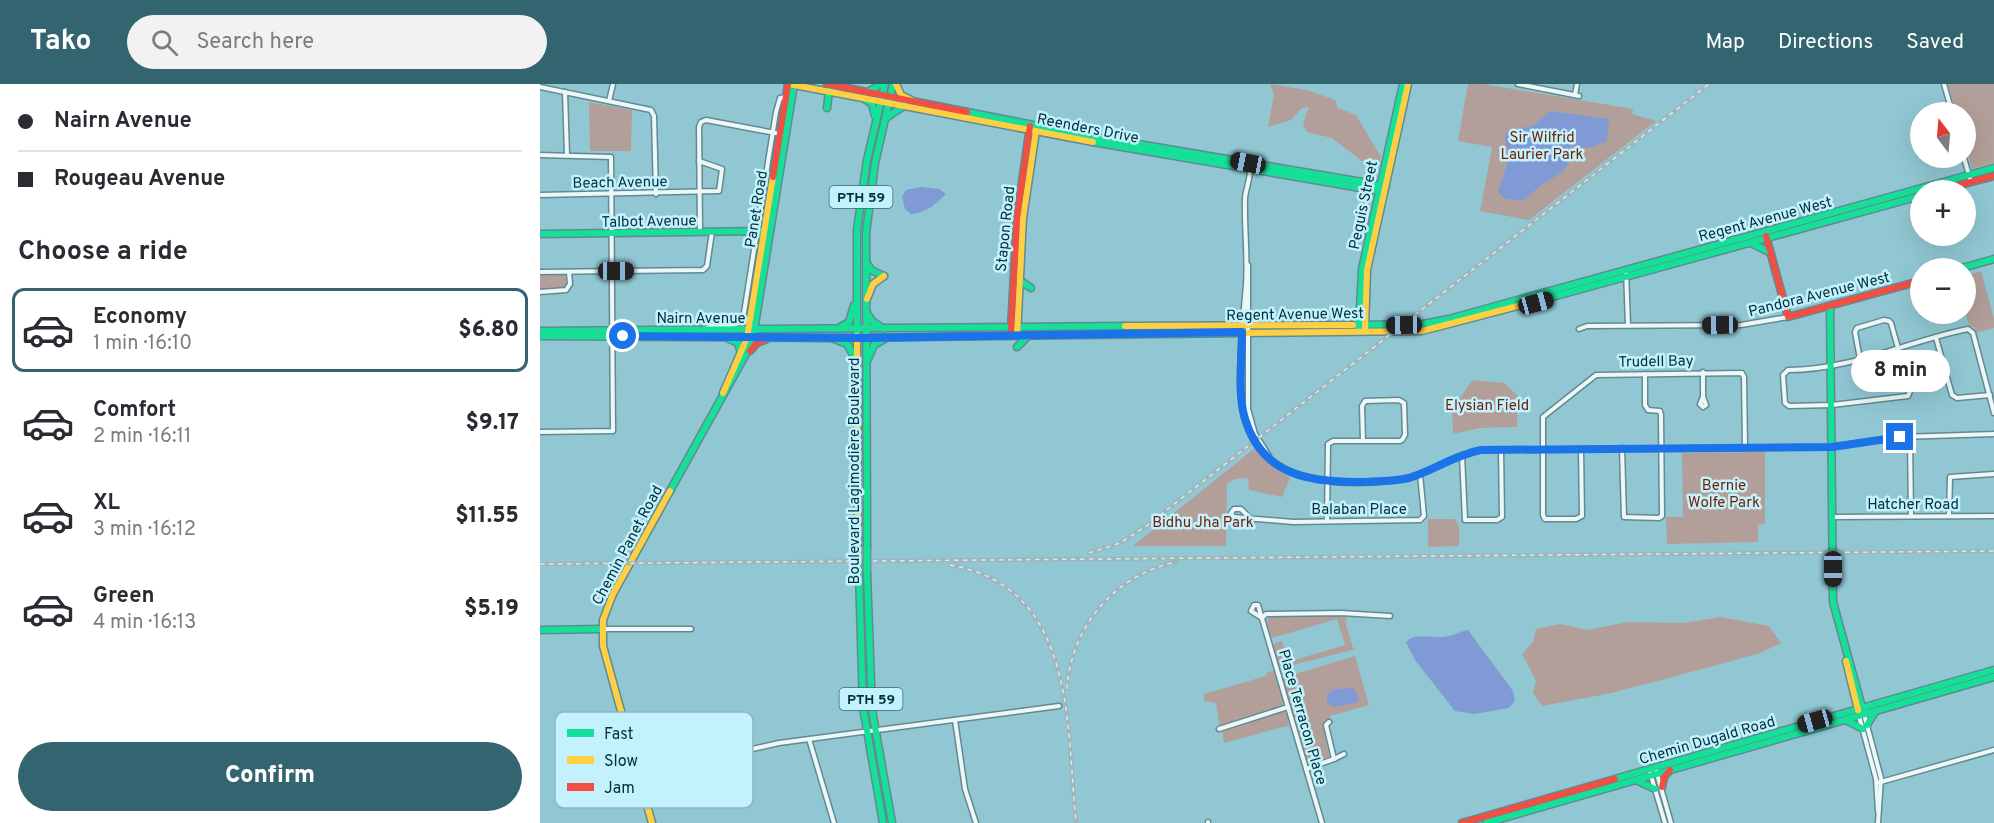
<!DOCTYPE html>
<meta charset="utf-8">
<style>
body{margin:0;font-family:Overpass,sans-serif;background:#f2f2f3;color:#2b2b33;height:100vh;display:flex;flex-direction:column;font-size:22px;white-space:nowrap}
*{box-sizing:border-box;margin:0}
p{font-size:20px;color:#7c7c81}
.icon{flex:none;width:33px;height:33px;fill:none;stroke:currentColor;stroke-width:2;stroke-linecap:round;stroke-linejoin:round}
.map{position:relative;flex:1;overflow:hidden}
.sheet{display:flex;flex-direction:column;background:#fff;width:540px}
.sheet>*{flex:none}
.hud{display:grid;align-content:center;height:132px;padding:0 18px;background:#fff}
.needle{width:39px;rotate:344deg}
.buttons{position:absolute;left:1370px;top:18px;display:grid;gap:12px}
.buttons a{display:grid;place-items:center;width:66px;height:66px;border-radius:50%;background:#fff;box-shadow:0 6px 24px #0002;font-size:30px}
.end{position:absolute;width:27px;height:27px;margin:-14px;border:8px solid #1a73e8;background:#fff;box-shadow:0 0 0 3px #fff}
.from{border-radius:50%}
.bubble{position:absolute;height:42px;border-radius:21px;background:#fff;box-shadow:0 6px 24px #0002;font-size:20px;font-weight:800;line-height:42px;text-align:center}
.car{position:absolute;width:18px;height:36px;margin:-18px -9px;border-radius:8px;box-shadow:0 0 4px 2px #0007;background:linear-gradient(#222 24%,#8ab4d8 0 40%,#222 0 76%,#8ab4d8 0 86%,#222 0)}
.hud b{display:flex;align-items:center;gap:21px;height:57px;font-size:22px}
.hud b+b{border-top:2px solid #e1e1e2}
.hud i{width:15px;height:15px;background:#2b2b33}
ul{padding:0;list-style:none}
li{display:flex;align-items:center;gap:18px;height:84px;margin:0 12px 9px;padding:0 6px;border:3px solid transparent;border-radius:12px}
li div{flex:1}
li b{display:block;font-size:22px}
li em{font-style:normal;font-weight:800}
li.active{border-color:#32656f}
li>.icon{width:54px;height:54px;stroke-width:1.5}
h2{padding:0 18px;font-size:27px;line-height:72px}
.cta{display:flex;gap:12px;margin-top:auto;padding:12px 18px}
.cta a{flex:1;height:69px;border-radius:36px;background:#32656f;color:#fff;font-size:24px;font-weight:800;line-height:69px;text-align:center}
header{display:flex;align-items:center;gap:36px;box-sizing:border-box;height:84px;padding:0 30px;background:#32656f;color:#fff}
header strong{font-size:28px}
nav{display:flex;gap:33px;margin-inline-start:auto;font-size:21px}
.search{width:420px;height:54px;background:#f2f2f3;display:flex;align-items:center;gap:15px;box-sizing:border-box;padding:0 21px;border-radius:33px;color:#7c7c81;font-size:22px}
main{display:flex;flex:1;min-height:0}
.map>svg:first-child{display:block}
</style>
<header>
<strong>Tako</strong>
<div class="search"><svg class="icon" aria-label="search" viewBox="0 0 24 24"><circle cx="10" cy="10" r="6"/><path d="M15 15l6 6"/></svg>Search here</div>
<nav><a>Map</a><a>Directions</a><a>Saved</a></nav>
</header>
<main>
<section class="sheet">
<div class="hud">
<b><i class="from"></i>Nairn Avenue</b>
<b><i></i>Rougeau Avenue</b>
</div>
<h2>Choose a ride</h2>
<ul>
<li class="active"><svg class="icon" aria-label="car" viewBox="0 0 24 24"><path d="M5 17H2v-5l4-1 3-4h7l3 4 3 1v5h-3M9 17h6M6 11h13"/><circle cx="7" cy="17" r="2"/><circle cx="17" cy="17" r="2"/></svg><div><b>Economy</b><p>1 min · 16:10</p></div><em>$6.80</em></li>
<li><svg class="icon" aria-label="car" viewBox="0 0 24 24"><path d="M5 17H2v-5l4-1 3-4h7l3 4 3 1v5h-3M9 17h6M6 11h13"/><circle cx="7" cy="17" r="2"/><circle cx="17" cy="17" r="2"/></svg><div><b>Comfort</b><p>2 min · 16:11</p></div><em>$9.17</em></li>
<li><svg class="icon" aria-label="car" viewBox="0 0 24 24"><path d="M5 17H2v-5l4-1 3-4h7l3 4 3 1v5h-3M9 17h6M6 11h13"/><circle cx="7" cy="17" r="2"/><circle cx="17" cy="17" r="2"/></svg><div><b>XL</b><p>3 min · 16:12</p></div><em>$11.55</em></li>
<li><svg class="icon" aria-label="car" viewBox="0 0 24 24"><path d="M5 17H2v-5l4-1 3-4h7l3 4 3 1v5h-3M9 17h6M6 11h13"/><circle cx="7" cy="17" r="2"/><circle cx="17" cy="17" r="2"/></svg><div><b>Green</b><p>4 min · 16:13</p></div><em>$5.19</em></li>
</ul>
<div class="cta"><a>Confirm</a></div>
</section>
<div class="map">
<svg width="1454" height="739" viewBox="0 0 1454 739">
<rect width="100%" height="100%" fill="#90c7d3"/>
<g fill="#b39f99">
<polygon points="730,0 767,6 795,16 798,24 816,31 841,73 836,92 827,81 792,54 767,48 763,39 769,23 762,24 751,36 728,43 734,11"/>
<polygon points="928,0 943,0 1093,25 1092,30 1116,37 989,136 940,127 952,63 918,57"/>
<polygon points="1408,0 1454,0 1454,79 1432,85 1425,60 1425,28 1416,28"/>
<polygon points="49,18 92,26 91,67 50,67"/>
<polygon points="1441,187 1454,235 1454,244 1436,249 1434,243 1429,242 1425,227 1425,192"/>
<polygon points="0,190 25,190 27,201 22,205 0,205"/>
<polygon points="932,296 964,299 978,312 977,343 940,344 913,350 912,326"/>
<polygon points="715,364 728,379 750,394 742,413 709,406 708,394 695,395 687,400 686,462 593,462"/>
<polygon points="1225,368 1225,440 1218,441 1218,458 1127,460 1126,433 1143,433 1142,369"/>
<polygon points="888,435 915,435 919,443 919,462 888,463"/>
<polygon points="731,532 804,532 807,535 806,540 813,564 816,565 749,582 750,585 742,587 733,564 736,559 742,557 748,578 805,561 797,535 732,554 726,537"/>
<polygon points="1181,533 1229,542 1241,559 1218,570 1072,609 1002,622 993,609 996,597 982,570 993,558 996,545 1020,540 1047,546 1088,538 1143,539"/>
<polygon points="815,572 829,621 790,632 785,640 788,658 786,659 789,671 792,671 768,681 742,594"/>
<polygon points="732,587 736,589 743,617 742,622 682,642 679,640 676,619 664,617 664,610 726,592 726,589"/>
<polygon points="743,627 747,630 749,644 746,642 684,659 682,645"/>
</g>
<g fill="#809ad6">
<path d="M1010 27 1069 35 1067 57 1050 64 1031 62C1030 89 1021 88 1001 101 995 106 990 112 983 117L965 115 958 108 971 67 966 63 965 51 969 46 993 42Z"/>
<path d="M381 103 399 105 406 110C395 120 387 129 371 130L365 125 362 113 366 106Z"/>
<path d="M928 546 973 607 975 617 969 624 934 630 915 627 875 576 866 558C877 547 895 556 909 552 915 551 921 547 928 546Z"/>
<polygon points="813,604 819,614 818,618 794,623 787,619 787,611 795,605"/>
</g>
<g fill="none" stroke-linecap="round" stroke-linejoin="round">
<defs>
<g id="street">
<polyline points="978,0 1039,12"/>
<polyline points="1404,0 1412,28"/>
<polyline points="0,3 111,26 114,32 116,110"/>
<polyline points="25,8 27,71"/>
<polyline points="1035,11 1037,0"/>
<polyline points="69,17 73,0"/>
<polyline points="0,71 71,73 73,347 0,348"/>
<polyline points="1424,74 1431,98"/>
<path d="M710 83C711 93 706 104 705 114 704 143 708 172 706 201 703 235 696 300 704 332 720 399 795 403 851 397 884 394 910 372 941 366L1292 363 1360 353 1454 350"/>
<polyline points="0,111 179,107 182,85 159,77"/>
<polyline points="160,148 159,43 161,38 166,36 246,51"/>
<polyline points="708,181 708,325 715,350 729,372"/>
<polyline points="1086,186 1088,241"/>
<polyline points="0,188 163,186 167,182 172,148"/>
<polyline points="0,208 26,206 30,200 29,188"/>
<polyline points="1039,245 1047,242 1201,241 1248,233"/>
<path d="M164 246C175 236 194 247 203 235L236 28 240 14 246 13"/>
<polyline points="1396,254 1412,311 1417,314 1450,311"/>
<path d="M1320 275 1315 248 1317 244 1344 236 1349 237 1351 239 1370 307 1368 312 1292 321 1249 322 1245 319 1243 291 1248 286C1311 286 1368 257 1428 245L1433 249 1454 329"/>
<polyline points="1163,288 1163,313 1166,321 1163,323 1160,320 1163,313"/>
<polyline points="1370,353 1371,432"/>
<polyline points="1082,364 1084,433 1119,434 1122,432 1121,331 1120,327 1108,326 1105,321 1105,290"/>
<polyline points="1041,365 1042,432 1036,435 1005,435 1003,431 1003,333 1056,291 1202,289 1204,293 1205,363"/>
<polyline points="922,371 925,436 957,436 962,433 961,365"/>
<polyline points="1409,432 1410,393 1454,390"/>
<polyline points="1292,433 1454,432"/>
<polyline points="710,434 701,425 694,425 691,429 693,433 753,438 880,436 884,432 880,390"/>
<polyline points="787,437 788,360 793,357 860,357 862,356 865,351 864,319 859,316 825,317 822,322 823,357"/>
<polyline points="722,534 711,527 714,521 718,521 782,739"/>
<polyline points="722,534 726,530 801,529 850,532"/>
<polyline points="62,545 151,545"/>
<polyline points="1324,630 1341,694 1338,739"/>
<polyline points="1319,632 1336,695 1338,727"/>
<polyline points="415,636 425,705 436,739"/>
<polyline points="679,645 748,623"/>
<polyline points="269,655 294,739"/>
<polyline points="794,675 804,670"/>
<polyline points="1115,683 1131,739"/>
<polyline points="766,685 794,675 786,641 789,638"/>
<polyline points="1109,685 1125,739"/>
<polyline points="1337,699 1454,666"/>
<polyline points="102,703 182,672 239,659 519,622"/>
<polyline points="668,738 668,739"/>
</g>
<g id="fast">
<polyline points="328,8 341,0"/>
<polyline points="323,14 332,20 335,32"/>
<polyline points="287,24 289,7"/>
<polyline points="427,28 545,51 846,102"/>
<polyline points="346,34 365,21"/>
<polyline points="553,58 844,108"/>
<polyline points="0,150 226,147"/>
<polyline points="1211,159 1229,168"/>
<polyline points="326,178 331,186 344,192"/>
<polyline points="1422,184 1454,175"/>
<polyline points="478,195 491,204"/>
<polyline points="1005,215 1380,112"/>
<polyline points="1290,222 1293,518 1323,627"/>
<polyline points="326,227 332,237 344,245"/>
<polyline points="813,241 883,240 909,235 1454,84"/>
<polyline points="297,245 309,238 314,221"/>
<polyline points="819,246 822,185 863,0"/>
<polyline points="0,247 585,242"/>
<polyline points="0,252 292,254 706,249"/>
<polyline points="317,252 317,146 327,76 345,0"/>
<polyline points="292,254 307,260 315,274"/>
<polyline points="189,255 198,259 201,269"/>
<polyline points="477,263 488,252"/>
<polyline points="328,275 334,261 348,253"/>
<polyline points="130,407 212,259 254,0"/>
<polyline points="327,463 326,149 335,79 353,0"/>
<polyline points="319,489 323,623 343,739"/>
<polyline points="327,489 332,626 352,739"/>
<polyline points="0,546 62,545"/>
<polyline points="1306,636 1323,645"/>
<polyline points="1327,641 1335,628"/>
<polyline points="1075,695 1454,586"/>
<polyline points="1098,697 1115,705"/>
<polyline points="946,739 1454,593"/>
</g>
<g id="slow">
<polyline points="249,0 553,58"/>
<polyline points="356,0 361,11 373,17"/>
<polyline points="327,215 333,200 344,192"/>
<polyline points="585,242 813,241"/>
<polyline points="825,245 827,186 868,0"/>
<polyline points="706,249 882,247 1005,215"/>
<polyline points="317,252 318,463"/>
<polyline points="477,252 483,134 496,47"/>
<polyline points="183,309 207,254 233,93"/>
<polyline points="1306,577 1318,626"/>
<polyline points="112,739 63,562 63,536 73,510 130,407"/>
</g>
<g id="jam">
<polyline points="287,0 427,28"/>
<polyline points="233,93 248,0"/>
<polyline points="1400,106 1454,92"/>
<polyline points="1226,152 1248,233 1380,197"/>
<polyline points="471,245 477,134 490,42"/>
<polyline points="210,267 217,259 227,255"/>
<polyline points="1122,703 1124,693 1130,686"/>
<polyline points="922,739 1075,695"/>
</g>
</defs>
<use href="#street" stroke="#618a93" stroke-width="7"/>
<use href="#fast" stroke="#618a93" stroke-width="9"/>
<use href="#slow" stroke="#618a93" stroke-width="9"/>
<use href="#jam" stroke="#618a93" stroke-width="9"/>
<use href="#street" stroke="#eef7f8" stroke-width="4"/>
<use href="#fast" stroke="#16e098" stroke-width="6"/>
<use href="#slow" stroke="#ffcf43" stroke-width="6"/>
<use href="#jam" stroke="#f24e42" stroke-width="6"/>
<defs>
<g id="rail">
<polyline points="549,469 580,459 605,443 1169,0"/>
<polyline points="0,480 1454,467"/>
<path d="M410 481C537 503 526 641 536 739"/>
<path d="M527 605C531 542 575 491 636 478"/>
</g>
</defs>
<use href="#rail" stroke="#a4b3b6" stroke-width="4"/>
<use href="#rail" stroke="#c3f2fd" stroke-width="1.5" stroke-dasharray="4.5" stroke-linecap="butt"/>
<defs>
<g id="fast-bridge">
<polyline points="318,463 319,489"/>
<polyline points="327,463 327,489"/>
</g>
</defs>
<use href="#fast-bridge" stroke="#6d9694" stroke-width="9" stroke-linecap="butt"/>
<use href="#fast-bridge" stroke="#16e098" stroke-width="6"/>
</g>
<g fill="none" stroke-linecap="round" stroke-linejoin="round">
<path stroke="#1a73e8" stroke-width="8" d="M83 252 326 254 702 248C702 275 697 309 705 335 722 391 768 398 819 398 836 397 852 398 869 394 894 386 915 371 941 366L1292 363 1360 353"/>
</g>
<g text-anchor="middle" stroke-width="5" stroke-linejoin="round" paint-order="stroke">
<g fill="#c3f2fd" stroke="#3a6a74" stroke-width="1.5">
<rect x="289.5" y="102" width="63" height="22" rx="4.5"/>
<rect x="299.5" y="604" width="63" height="22" rx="4.5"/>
</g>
<g font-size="14" font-weight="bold" fill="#003039">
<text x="321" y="118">PTH 59</text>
<text x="331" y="620">PTH 59</text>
</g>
<g font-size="15" fill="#003039" stroke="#c3f2fd">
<text transform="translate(548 44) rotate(11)" y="5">Reenders Drive</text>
<text transform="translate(80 98) rotate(-1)" y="5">Beach Avenue</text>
<text transform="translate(823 121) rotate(-78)" y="5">Peguis Street</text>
<text transform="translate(216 125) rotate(-81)" y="5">Panet Road</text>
<text transform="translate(1225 135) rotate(-15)" y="5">Regent Avenue West</text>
<text transform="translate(109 137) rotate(-1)" y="5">Talbot Avenue</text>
<text transform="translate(465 145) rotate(-84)" y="5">Stapon Road</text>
<text transform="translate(1279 210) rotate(-14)" y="5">Pandora Avenue West</text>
<text transform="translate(755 230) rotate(-1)" y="5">Regent Avenue West</text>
<text x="161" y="239">Nairn Avenue</text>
<text transform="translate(1116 277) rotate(-1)" y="5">Trudell Bay</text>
<text transform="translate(314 387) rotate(-90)" y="5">Boulevard Lagimodière Boulevard</text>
<text x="1373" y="425">Hatcher Road</text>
<text x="819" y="430">Balaban Place</text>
<text transform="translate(87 461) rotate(-62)" y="5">Chemin Panet Road</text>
<text transform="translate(763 633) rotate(74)" y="5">Place Terracon Place</text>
<text transform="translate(1167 656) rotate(-16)" y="5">Chemin Dugald Road</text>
</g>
<g font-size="15" fill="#711d06" stroke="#c3f2fd">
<text x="1002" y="58">Sir Wilfrid<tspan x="1002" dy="17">Laurier Park</tspan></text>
<text x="947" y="326">Elysian Field</text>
<text x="1184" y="406">Bernie<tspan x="1184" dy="17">Wolfe Park</tspan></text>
<text x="663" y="443">Bidhu Jha Park</text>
</g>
</g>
<rect x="15" y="628" width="198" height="96" rx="9" fill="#c3f2fd" stroke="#88b8c2" stroke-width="1.5"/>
<rect x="27" y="645" width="27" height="8" fill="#16e098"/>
<rect x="27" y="672" width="27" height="8" fill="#ffcf43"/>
<rect x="27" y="699" width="27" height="8" fill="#f24e42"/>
<g font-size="16" fill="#003039">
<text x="64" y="655">Fast</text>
<text x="64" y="682">Slow</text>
<text x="64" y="709">Jam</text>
</g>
</svg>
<div class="buttons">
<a><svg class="needle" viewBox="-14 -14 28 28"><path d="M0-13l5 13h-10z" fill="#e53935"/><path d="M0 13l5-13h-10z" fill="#7c7c81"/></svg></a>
<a>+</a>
<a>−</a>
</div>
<i class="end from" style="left:83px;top:252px"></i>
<i class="end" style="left:1360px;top:353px"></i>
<div class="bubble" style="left:1311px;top:266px;width:99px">8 min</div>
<i class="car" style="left:708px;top:79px;rotate:281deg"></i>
<i class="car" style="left:76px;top:187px;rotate:90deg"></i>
<i class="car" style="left:996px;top:219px;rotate:75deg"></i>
<i class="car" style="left:864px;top:241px;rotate:269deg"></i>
<i class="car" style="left:1180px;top:241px;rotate:269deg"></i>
<i class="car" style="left:1293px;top:485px;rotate:180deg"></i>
<i class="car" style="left:1275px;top:637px;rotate:254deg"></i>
</div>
</main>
